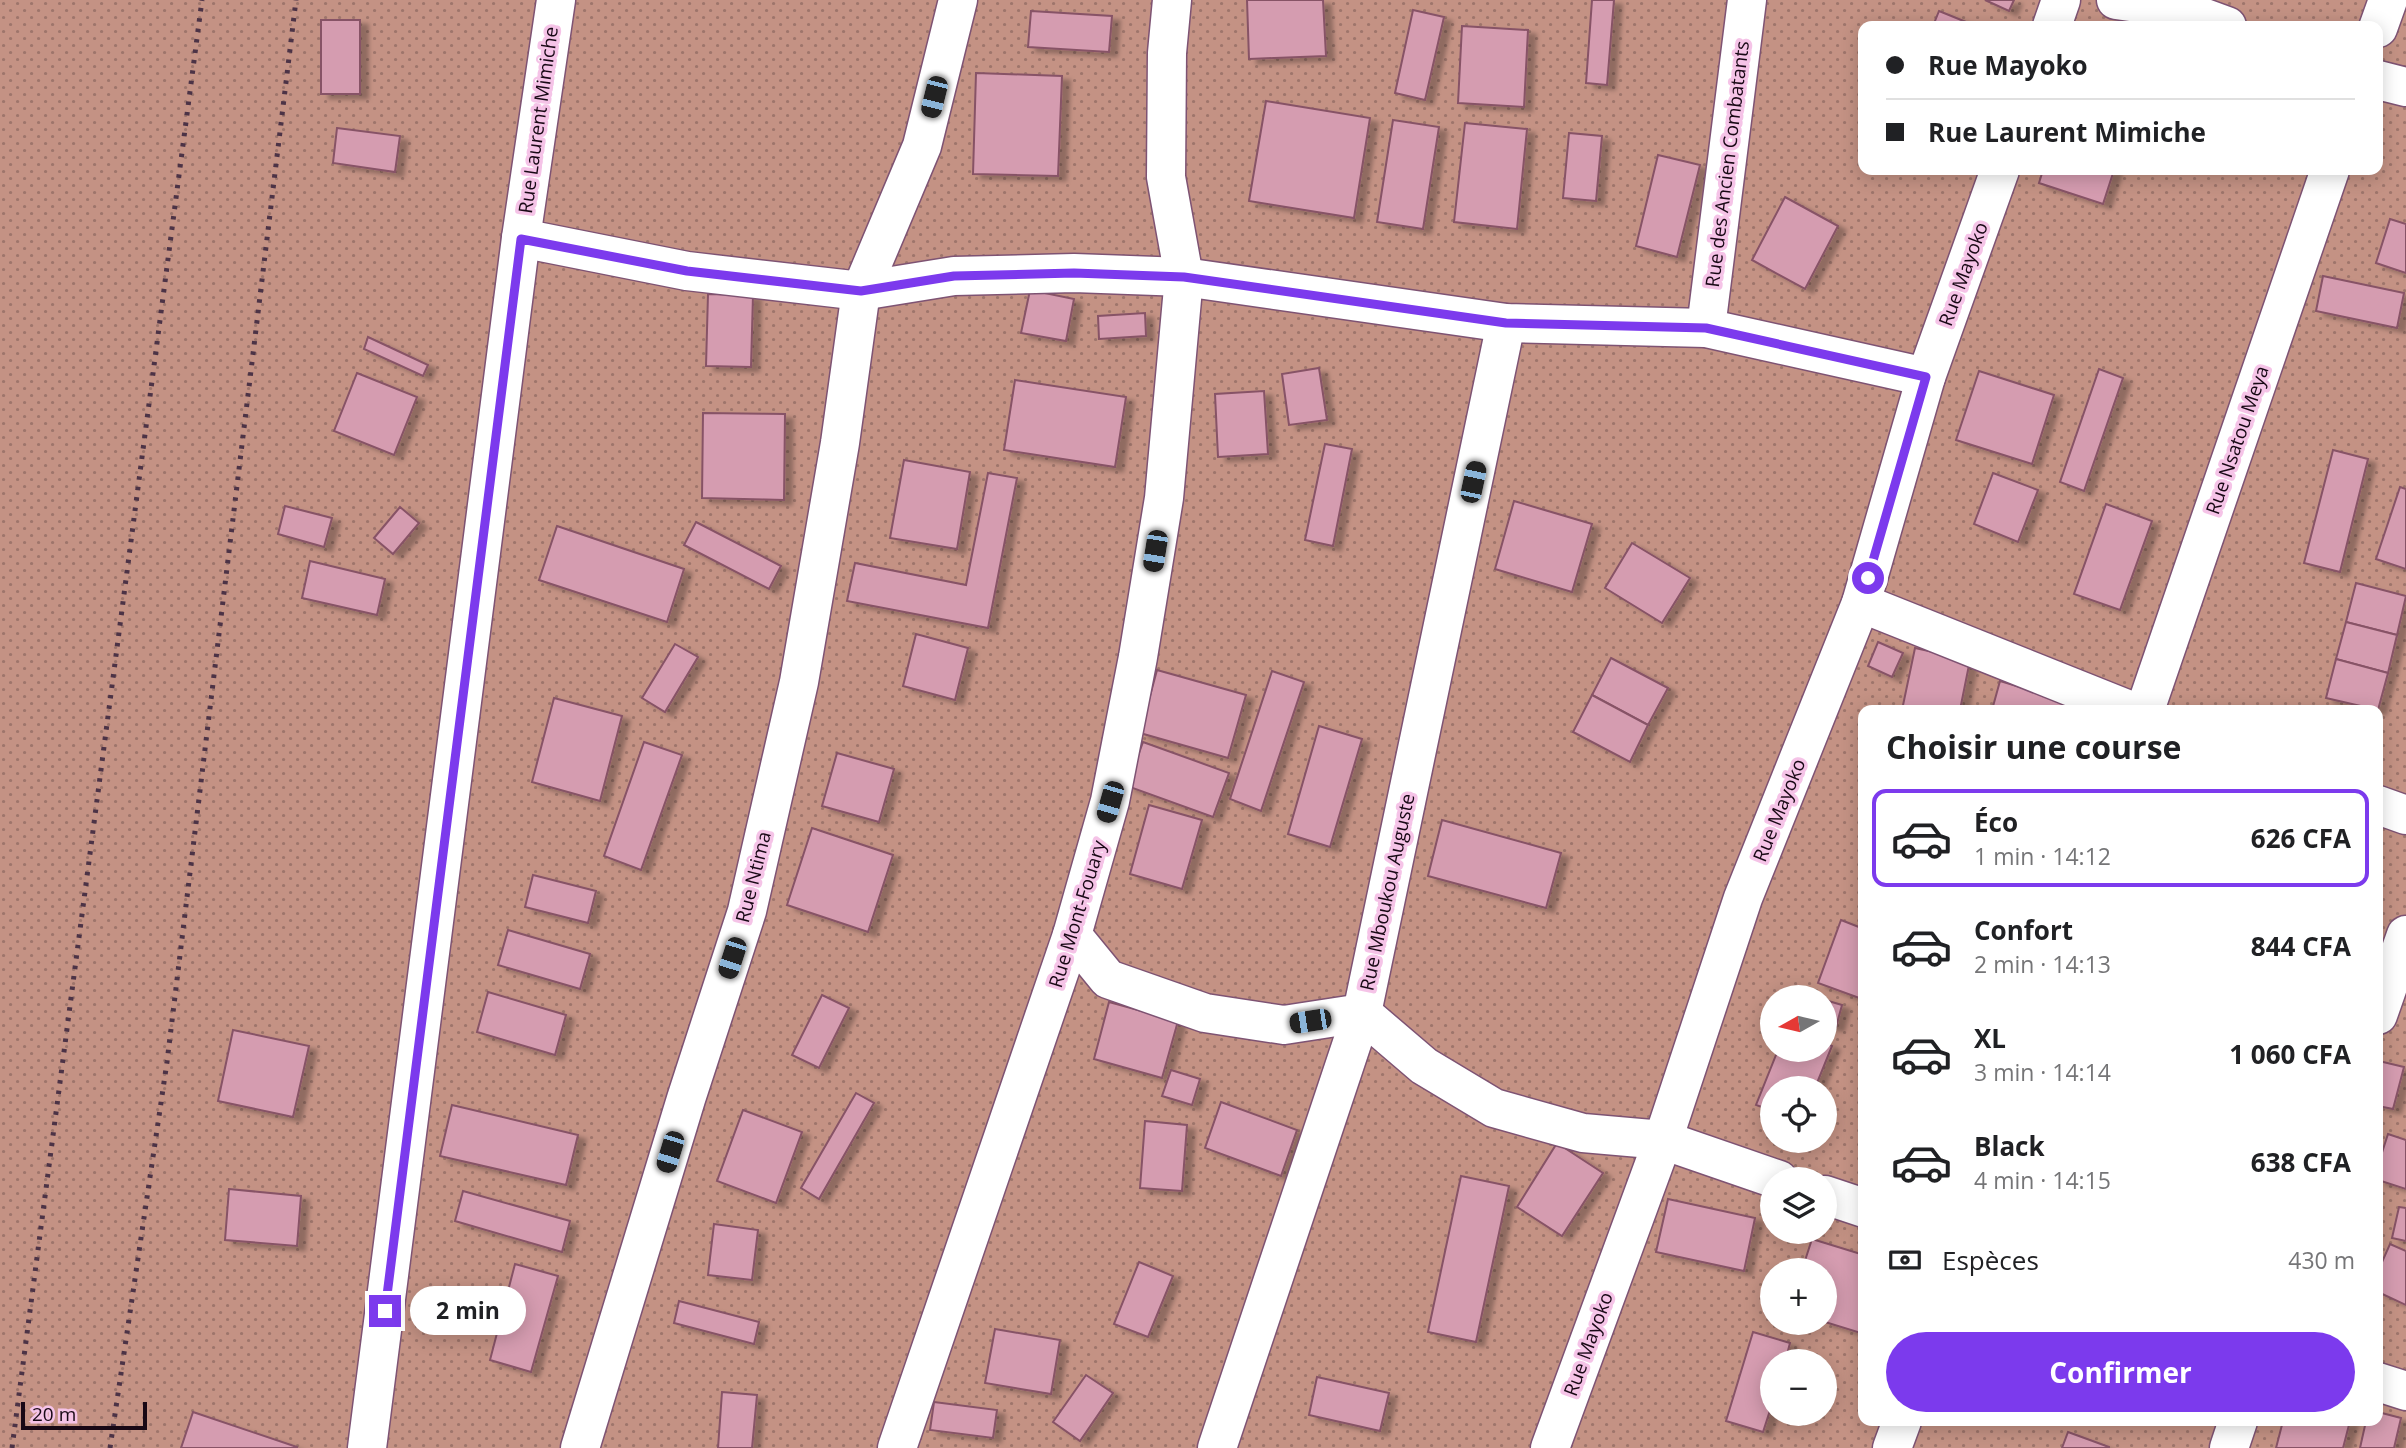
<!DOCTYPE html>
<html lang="fr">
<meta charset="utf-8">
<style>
body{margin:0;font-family:"Open Sans",sans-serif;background:#f2f2f2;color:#202124;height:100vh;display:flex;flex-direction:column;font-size:26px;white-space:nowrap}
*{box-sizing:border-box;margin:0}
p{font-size:23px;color:#757577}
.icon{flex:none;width:38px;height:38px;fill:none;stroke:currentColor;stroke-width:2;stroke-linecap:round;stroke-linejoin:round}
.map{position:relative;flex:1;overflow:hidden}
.panel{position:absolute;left:1858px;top:705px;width:525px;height:721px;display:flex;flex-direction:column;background:#fff;border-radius:14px;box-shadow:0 4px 18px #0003}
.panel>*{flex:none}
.hud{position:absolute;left:1858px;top:21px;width:525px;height:154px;border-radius:14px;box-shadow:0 4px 18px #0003;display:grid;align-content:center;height:154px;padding:0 28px;background:#fff}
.needle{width:46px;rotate:262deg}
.controls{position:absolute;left:1760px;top:985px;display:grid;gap:14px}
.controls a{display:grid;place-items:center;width:77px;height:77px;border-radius:50%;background:#fff;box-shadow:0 4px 18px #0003;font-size:35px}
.scale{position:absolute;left:21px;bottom:18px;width:126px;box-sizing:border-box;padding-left:7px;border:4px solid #180815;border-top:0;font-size:19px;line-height:24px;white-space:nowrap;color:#180815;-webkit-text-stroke:5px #f5c3e7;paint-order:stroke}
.end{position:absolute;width:32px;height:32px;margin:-16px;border:9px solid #7c3aed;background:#fff;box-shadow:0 0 0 4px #fff}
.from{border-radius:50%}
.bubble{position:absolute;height:49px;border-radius:24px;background:#fff;box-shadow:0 4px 18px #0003;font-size:23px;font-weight:700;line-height:49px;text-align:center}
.car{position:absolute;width:21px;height:42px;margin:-21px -10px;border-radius:9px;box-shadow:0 0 5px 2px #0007;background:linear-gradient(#222 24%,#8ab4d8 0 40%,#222 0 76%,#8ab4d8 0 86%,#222 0)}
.hud b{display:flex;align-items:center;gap:24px;height:66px;font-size:26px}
.hud b+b{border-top:2px solid #e0e0e0}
.hud i{width:18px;height:18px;background:#202124}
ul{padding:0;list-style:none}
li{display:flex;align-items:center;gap:21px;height:98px;margin:0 14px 10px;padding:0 14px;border:4px solid transparent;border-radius:14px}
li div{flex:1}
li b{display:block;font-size:26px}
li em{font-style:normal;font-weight:700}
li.on{border-color:#7c3aed}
li>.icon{width:63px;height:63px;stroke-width:1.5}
h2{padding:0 28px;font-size:32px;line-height:84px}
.pay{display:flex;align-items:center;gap:18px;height:77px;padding:0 28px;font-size:26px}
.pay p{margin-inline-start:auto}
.primary-button{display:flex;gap:14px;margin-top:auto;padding:14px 28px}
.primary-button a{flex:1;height:80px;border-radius:42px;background:#7c3aed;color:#fff;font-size:28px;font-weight:700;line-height:80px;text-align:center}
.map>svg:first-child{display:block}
</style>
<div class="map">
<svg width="2406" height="1448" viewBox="0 0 2406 1448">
<defs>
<pattern id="grass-dots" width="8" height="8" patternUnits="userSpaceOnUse" patternTransform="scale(1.75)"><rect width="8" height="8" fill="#c49284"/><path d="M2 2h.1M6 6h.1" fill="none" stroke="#9e756b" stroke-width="1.8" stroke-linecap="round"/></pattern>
<filter id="shadow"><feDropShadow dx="8" dy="4.5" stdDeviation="2" flood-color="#0004"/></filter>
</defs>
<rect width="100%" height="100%" fill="#e8b6da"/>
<path fill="url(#grass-dots)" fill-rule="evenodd" d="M0 0H2406V1448H0ZM1864 26H2378V170H1864ZM1864 710H2378V1421H1864ZM1773 998H1825V1050H1773ZM1773 1088H1825V1141H1773ZM1773 1180H1825V1232H1773ZM1773 1270H1825V1323H1773ZM1773 1362H1825V1414H1773Z"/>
<g fill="#d59cb0" stroke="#875366" stroke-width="2" filter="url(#shadow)">
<polygon points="1247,0 1323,0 1326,56 1249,59"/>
<polygon points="1592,0 1614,0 1607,85 1586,83"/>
<polygon points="1985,0 2014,0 2009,11"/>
<polygon points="1413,10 1444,17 1425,100 1395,93"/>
<polygon points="1031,11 1112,16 1109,52 1028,47"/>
<polygon points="1939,11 1976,26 1933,26"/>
<rect x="321" y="20" width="39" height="74"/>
<polygon points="1462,26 1528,30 1524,107 1458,103"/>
<polygon points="976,73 1062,76 1058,176 973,174"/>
<polygon points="1266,101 1370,118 1354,218 1249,201"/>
<polygon points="1393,120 1439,127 1423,229 1377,222"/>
<polygon points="1465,123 1527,129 1517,229 1454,222"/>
<polygon points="337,128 400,136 395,172 333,163"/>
<polygon points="1569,133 1602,136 1596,201 1563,198"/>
<polygon points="1658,155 1700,165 1677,257 1636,246"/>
<polygon points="2043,170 2114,170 2103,204 2039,183"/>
<polygon points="1785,197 1838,226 1805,289 1752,260"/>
<polygon points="2390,219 2406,224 2406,273 2376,263"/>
<polygon points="2323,276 2404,293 2397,328 2316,311"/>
<polygon points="1030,290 1074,299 1066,341 1021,333"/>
<polygon points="708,294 753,295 751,367 706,366"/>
<polygon points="1145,313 1146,336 1099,339 1098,316"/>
<polygon points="368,337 428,365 423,376 364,349"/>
<polygon points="1319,368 1327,420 1289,425 1282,374"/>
<polygon points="2099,369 2123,378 2084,491 2060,482"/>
<polygon points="1979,371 2054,395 2032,464 1956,440"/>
<polygon points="357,373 417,397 394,455 334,431"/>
<polygon points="1015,380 1126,397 1115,467 1004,450"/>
<polygon points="1264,391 1268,454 1218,457 1215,394"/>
<polygon points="703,413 785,414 784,500 702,498"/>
<polygon points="1325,444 1352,449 1333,546 1305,540"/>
<polygon points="2333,450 2368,459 2340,572 2304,563"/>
<polygon points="904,460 970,472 957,549 890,538"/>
<polygon points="988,473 1017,478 988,628 847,601 855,563 966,585"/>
<polygon points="1993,473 2038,490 2018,542 1974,524"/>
<polygon points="2400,487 2406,489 2406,569 2376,559"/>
<polygon points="1514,501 1592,524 1572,592 1495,569"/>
<polygon points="2106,504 2152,521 2120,610 2074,594"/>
<polygon points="285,506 332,518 324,547 278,534"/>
<polygon points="400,507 419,523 393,554 374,538"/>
<polygon points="696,522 781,566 769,589 684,545"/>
<polygon points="557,526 684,569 667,622 539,580"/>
<polygon points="1632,543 1690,578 1662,623 1605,588"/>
<polygon points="310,561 385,579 377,615 302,598"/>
<polygon points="2356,583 2406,596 2397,635 2346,622"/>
<polygon points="2346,622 2397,635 2388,673 2336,659"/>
<polygon points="916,634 968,648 955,700 903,686"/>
<polygon points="1878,642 1903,653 1892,677 1868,666"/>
<polygon points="675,644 698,657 665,712 642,698"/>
<polygon points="1915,648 1970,660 1960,710 1902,710"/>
<polygon points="1611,658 1668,688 1648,725 1592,695"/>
<polygon points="2336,659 2388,673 2378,710 2326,698"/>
<polygon points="1157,670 1246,695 1228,758 1140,733"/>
<polygon points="1272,671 1304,682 1261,811 1230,799"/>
<polygon points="2000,681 2086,707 2085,710 1992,710"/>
<polygon points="1592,695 1648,725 1630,762 1573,732"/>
<polygon points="554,698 622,716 600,801 532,782"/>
<polygon points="1319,726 1362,739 1330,847 1288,834"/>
<polygon points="644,742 682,755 641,870 604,856"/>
<polygon points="1143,742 1229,773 1213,817 1127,786"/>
<polygon points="837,753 894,769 879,822 822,806"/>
<polygon points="1149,805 1202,820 1182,889 1130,874"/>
<polygon points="1442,820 1561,853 1546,908 1428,876"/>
<polygon points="812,828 893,855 868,932 787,905"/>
<polygon points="533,875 596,891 588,923 525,907"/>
<polygon points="1841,920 1864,929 1862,999 1818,983"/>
<polygon points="508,930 590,954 580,989 498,965"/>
<polygon points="488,992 566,1015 555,1055 477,1032"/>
<polygon points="822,995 849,1008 819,1068 792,1055"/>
<polygon points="1825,1000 1842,1005 1836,1027 1825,1024"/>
<polygon points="1109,1002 1178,1021 1162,1078 1094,1059"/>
<polygon points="233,1030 309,1046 293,1117 218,1101"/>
<polygon points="1825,1043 1832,1046 1815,1088 1773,1088 1773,1111 1756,1105 1778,1050 1825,1050"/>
<polygon points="2379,1061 2404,1067 2393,1109 2378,1106"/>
<polygon points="1171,1070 1200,1079 1192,1105 1162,1096"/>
<polygon points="856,1093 874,1103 819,1199 801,1188"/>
<polygon points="1221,1102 1297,1130 1281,1176 1205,1148"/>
<polygon points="452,1105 578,1135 566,1185 440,1156"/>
<polygon points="743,1110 802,1132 776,1203 717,1181"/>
<polygon points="1145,1121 1187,1125 1182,1191 1140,1188"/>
<polygon points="2388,1134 2406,1140 2406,1189 2378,1180 2378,1165"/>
<polygon points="1557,1143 1603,1173 1562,1236 1517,1207"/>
<polygon points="1461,1176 1509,1186 1476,1342 1428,1332"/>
<polygon points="229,1189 301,1196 297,1246 225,1240"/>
<polygon points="463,1191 570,1221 562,1252 455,1221"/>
<polygon points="1668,1199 1755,1218 1744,1271 1656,1252"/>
<polygon points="2399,1207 2406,1208 2406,1241 2392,1238"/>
<polygon points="714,1224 758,1230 752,1280 708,1275"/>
<polygon points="1812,1239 1864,1255 1864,1334 1825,1322 1825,1270 1802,1270"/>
<polygon points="2390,1244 2406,1251 2406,1305 2378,1292 2378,1271"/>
<polygon points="1139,1262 1173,1276 1148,1337 1114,1324"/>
<polygon points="515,1264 558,1276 531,1372 490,1360"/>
<polygon points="679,1301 759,1322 754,1344 674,1323"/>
<polygon points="995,1329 1060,1340 1051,1394 985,1383"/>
<polygon points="1753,1332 1790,1343 1785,1362 1773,1362 1773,1401 1763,1432 1726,1421"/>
<polygon points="1086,1375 1113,1393 1080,1441 1053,1422"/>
<polygon points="1317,1377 1389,1393 1380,1431 1309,1415"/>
<polygon points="722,1392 757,1395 752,1448 718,1448"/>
<polygon points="934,1402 997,1410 993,1438 930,1430"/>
<polygon points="193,1412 297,1447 297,1448 181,1448"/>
<polygon points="2378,1412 2401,1418 2394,1448 2360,1448 2366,1421 2378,1421"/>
<polygon points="2283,1421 2350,1421 2343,1448 2276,1448"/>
<polygon points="2068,1432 2109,1447 2109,1448 2062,1448"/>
</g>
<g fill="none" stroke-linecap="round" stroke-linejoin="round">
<defs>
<g id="minor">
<polyline points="2116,0 2180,9 2227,26"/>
<polyline points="2052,26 2061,0"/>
<polyline points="2378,28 2388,0"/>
<polyline points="2378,80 2406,87"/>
<polyline points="521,238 687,271 861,291 954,276 1074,273 1184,277 1506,323 1706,328 1926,377"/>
<polyline points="1706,328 1747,0"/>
<polyline points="1861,603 2129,710"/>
<polyline points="2145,710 2330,170"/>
<polyline points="2378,805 2406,815"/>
<polyline points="1072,935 1108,979 1205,1013 1284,1025 1362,1013 1424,1066 1494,1108 1583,1133 1663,1140 1779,1180"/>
<polyline points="2378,1015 2406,935"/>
<polyline points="1825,1195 1864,1208"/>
<polyline points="2378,1382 2406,1391"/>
<polyline points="367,1448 521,238 556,0"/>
<polyline points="580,1448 686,1099 747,911 799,682 840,443 861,291 922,146 958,0"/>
<polyline points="897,1448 1072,935 1110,801 1138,657 1164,498 1184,277 1166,177 1167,53 1172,0"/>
<polyline points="1217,1448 1362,1013 1506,323"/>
<polyline points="1550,1448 1663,1140 1743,898 1861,603 1926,377 2000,170"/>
<polyline points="1892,1448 1902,1421"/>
<polyline points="2229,1448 2238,1421"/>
</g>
</defs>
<use href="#minor" stroke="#7e5373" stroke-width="41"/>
<use href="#minor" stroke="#fff" stroke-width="38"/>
<g stroke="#4c3346" stroke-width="5" stroke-dasharray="3.5 7" stroke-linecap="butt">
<polyline points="12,1448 202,0"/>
<polyline points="110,1448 167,1062 296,0"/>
</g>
</g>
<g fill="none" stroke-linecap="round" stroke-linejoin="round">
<polyline stroke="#7c3aed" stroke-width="9" points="385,1311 521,239 687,271 861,291 954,276 1074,273 1184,277 1506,323 1706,328 1926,377 1868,578"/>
</g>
<g text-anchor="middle" stroke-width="7" stroke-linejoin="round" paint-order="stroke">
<g font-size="19" fill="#180815" stroke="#f5c3e7">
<text transform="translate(538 120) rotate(-82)" y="7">Rue Laurent Mimiche</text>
<text transform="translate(1727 164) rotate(-83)" y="7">Rue des Ancien Combatants</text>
<text transform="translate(1963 274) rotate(-70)" y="7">Rue Mayoko</text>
<text transform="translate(2237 440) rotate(-71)" y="7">Rue Nsatou Meya</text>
<text transform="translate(1779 810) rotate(-68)" y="7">Rue Mayoko</text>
<text transform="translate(753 877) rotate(-76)" y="7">Rue Ntima</text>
<text transform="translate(1387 892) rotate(-78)" y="7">Rue Mboukou Auguste</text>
<text transform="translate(1077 914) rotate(-73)" y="7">Rue Mont-Fouary</text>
<text transform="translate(1588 1344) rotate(-70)" y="7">Rue Mayoko</text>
</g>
</g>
</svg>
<div class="controls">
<a><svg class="needle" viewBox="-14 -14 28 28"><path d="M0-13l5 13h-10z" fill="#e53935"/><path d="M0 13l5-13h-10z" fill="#757577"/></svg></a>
<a><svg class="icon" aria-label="locate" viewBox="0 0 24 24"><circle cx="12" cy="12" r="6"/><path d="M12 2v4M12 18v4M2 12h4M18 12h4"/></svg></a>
<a><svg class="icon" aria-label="layers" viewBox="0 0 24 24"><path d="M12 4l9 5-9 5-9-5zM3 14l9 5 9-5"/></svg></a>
<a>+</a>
<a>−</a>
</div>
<div class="scale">20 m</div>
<i class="end from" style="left:1868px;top:578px"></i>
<i class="end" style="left:385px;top:1311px"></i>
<div class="bubble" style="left:410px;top:1286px;width:116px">2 min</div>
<i class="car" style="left:934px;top:97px;rotate:194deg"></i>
<i class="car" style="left:1473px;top:482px;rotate:12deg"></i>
<i class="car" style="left:1155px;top:551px;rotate:189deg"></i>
<i class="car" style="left:1110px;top:802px;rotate:196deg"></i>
<i class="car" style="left:732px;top:958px;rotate:198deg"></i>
<i class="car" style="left:1310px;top:1021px;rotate:261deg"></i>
<i class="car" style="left:670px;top:1152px;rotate:197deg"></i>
<div class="hud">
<b><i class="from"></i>Rue Mayoko</b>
<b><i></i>Rue Laurent Mimiche</b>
</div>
<section class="panel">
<h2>Choisir une course</h2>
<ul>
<li class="on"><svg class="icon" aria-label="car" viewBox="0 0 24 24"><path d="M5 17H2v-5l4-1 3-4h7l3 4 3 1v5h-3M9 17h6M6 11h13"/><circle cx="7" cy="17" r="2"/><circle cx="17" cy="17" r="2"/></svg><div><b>Éco</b><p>1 min · 14:12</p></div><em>626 CFA</em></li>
<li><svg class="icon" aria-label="car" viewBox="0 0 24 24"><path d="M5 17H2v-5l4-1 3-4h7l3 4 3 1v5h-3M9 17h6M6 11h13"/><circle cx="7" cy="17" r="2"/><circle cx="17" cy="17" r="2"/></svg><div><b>Confort</b><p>2 min · 14:13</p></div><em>844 CFA</em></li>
<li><svg class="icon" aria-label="car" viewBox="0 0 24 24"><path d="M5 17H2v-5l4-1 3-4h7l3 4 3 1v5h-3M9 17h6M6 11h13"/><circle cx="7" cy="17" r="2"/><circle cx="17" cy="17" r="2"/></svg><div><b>XL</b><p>3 min · 14:14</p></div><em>1 060 CFA</em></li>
<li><svg class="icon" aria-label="car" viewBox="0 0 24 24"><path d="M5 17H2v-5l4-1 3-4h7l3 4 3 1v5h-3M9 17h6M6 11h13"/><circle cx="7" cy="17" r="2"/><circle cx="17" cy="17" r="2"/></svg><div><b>Black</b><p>4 min · 14:15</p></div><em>638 CFA</em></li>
</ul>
<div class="pay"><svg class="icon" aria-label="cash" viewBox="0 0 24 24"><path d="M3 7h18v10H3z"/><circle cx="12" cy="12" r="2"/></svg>Espèces<p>430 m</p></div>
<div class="primary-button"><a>Confirmer</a></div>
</section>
</div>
